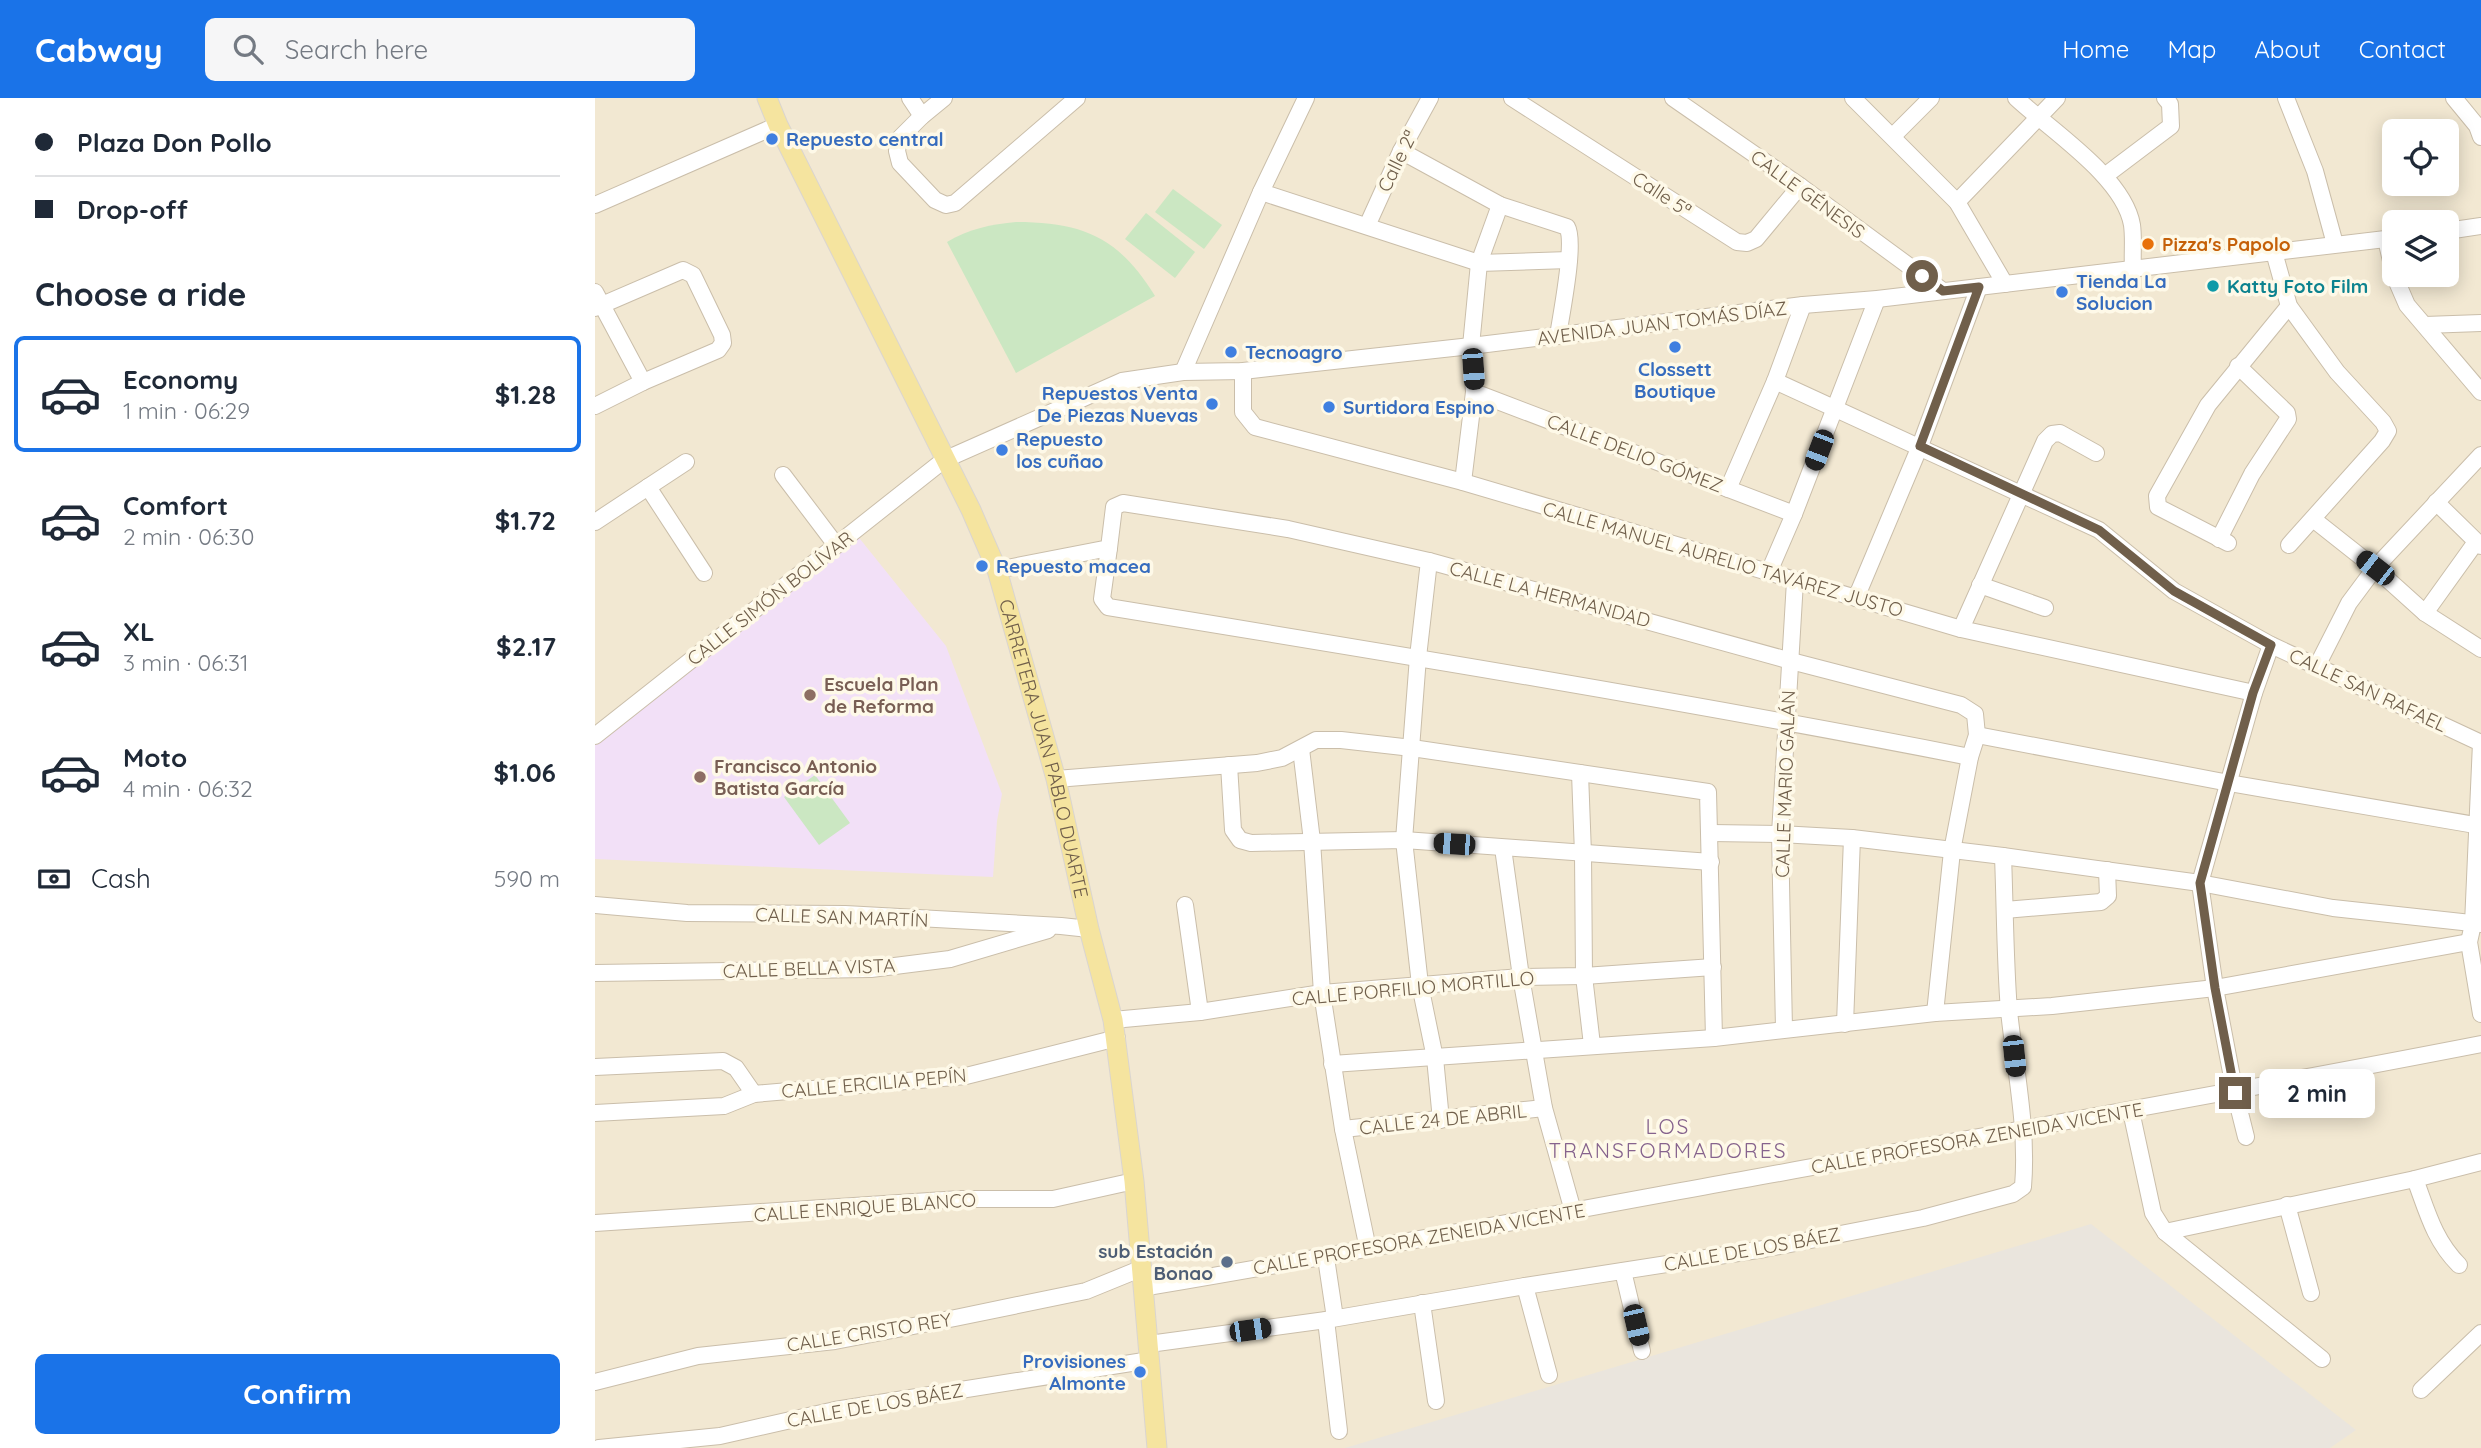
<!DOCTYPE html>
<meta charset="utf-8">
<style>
body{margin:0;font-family:Quicksand,sans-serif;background:#f6f6f7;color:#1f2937;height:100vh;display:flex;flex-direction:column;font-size:26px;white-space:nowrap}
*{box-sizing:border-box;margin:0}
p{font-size:23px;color:#747a83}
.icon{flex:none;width:38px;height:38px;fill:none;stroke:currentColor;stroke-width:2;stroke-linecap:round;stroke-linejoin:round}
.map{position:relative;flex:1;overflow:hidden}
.drawer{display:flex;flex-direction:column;background:#fff;width:595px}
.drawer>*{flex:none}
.guide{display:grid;align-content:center;height:154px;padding:0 35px;background:#fff}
.fabs{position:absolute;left:1787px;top:21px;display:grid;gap:14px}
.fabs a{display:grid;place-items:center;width:77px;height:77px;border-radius:10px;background:#fff;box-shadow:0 4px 18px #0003;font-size:35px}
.end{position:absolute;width:32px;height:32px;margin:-16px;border:9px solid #705f4b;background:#fff;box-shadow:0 0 0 4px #fff}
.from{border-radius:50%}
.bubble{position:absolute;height:49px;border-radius:10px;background:#fff;box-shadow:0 4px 18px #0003;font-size:23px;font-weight:700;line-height:49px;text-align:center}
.car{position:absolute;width:21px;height:42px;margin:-21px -10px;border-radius:9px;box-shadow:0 0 5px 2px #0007;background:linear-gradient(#222 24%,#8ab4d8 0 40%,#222 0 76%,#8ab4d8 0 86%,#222 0)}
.guide b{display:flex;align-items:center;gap:24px;height:66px;font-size:26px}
.guide b+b{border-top:2px solid #e0e1e3}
.guide i{width:18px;height:18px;background:#1f2937}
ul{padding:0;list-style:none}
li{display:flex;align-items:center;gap:21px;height:116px;margin:0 14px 10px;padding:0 21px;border:4px solid transparent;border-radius:10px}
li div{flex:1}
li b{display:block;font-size:26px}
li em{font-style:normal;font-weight:700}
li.selected{border-color:#1a73e8}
li>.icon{width:63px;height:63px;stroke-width:1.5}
h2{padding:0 35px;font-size:32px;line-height:84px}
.pay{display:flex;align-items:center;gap:18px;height:77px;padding:0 35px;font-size:26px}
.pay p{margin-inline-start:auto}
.cta{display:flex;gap:14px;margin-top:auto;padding:14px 35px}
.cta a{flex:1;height:80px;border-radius:10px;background:#1a73e8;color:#fff;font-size:28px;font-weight:700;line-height:80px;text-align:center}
header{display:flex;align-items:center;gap:42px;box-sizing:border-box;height:98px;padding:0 35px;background:#1a73e8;color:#fff}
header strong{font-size:33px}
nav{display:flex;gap:38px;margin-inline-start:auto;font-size:24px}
.search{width:490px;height:63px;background:#f6f6f7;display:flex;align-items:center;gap:18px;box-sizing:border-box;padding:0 24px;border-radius:10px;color:#747a83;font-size:26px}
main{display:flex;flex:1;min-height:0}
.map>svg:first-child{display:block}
</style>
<header>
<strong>Cabway</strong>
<div class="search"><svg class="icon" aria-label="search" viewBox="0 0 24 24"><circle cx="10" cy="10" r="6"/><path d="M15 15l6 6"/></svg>Search here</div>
<nav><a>Home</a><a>Map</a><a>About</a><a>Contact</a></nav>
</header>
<main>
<section class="drawer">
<div class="guide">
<b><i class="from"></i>Plaza Don Pollo</b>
<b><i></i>Drop-off</b>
</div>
<h2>Choose a ride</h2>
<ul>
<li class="selected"><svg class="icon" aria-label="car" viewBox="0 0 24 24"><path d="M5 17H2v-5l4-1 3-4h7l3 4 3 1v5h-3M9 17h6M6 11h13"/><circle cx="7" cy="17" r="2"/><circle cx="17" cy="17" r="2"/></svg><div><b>Economy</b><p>1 min · 06:29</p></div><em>$1.28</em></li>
<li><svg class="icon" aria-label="car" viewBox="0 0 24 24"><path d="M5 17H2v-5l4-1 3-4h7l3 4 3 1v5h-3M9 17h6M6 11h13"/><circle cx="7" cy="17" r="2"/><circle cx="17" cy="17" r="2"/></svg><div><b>Comfort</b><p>2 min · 06:30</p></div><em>$1.72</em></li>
<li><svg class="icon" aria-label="car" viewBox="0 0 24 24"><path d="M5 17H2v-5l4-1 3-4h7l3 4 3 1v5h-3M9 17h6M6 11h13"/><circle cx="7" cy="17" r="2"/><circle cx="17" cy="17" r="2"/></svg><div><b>XL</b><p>3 min · 06:31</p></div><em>$2.17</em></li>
<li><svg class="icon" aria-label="car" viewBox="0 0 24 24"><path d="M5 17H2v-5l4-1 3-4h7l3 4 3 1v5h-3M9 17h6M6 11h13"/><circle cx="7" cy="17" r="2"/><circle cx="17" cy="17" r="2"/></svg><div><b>Moto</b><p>4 min · 06:32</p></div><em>$1.06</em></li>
</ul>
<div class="pay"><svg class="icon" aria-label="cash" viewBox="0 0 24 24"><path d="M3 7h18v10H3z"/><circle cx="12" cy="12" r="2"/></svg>Cash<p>590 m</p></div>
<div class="cta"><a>Confirm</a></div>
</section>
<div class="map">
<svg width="1886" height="1350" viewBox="0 0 1886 1350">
<rect width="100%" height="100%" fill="#faf5e3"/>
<path fill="#f2e8d2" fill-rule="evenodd" d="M0 0H1886V1350H0ZM1799 33H1852V86H1799ZM1799 124H1852V177H1799Z"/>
<polygon fill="#eae5dd" points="1496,1126 1761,1332 1735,1350 750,1350"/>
<polygon fill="#f2e0f7" points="261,436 351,548 407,696 402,723 398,779 0,761 0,646"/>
<g fill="#cbe7c2">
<polygon points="578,91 627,127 609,151 560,114"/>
<polygon points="551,115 600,154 580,180 530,141"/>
<path d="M421 124C489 124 524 140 560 198L421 275 352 144C373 131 397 126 421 124Z"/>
<polygon points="220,677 255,725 224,747 189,699"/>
</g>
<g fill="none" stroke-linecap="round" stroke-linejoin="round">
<defs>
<g id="minor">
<polyline points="315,0 327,18"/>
<polyline points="349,0 327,18 304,41 302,53 305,65 340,102 351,107 360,105 482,0"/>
<polyline points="917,0 1142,144 1152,145 1161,141 1205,88"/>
<polyline points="1078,0 1205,88 1348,193"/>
<polyline points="1258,0 1362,104 1410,186"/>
<path d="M1421 0C1455 32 1529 79 1537 127 1539 141 1537 156 1538 170"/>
<polyline points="1691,0 1720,73 1740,146"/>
<polyline points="1859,0 1882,28 1886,39"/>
<polyline points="1298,38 1336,0"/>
<path d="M806 53 905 107 972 129C981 144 966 217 963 238"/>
<polyline points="1511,77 1576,28 1575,6 1570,0"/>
<polyline points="666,94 884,165 974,162"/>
<polyline points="1362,104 1462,0"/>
<polyline points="0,107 183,27"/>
<polyline points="772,128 806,53 835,0"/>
<polyline points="1852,133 1886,128"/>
<polyline points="1791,141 1799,176"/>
<polyline points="1679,154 1694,208 1742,274 1788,324 1793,333 1787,343 1694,447"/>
<polyline points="1799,177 1812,207 1886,294"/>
<polyline points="0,194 48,284"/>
<polyline points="0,210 88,172 98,177 127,237 128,245 123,252 48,284 0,308"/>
<polyline points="1830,227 1886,225"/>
<polyline points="648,273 648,314 660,329 868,384 1366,531 1659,595"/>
<polyline points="588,274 666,94 711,0"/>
<polyline points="1180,283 1504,432 1579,493 1676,547 1886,645 1878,826 1874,844 1886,916"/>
<polyline points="879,294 1199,416"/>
<polyline points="188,377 241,447"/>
<polyline points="868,384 879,294 876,248 884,165 905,107"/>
<polyline points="53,389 109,475"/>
<polyline points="1133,391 1180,283 1208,207"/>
<polyline points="1841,404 1886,448"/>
<polyline points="1718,421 1780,470 1830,515 1886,551"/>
<polyline points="0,424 91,364"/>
<polyline points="1624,441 1657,376 1693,321 1692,315 1643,268"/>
<polyline points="1633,445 1563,409 1562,398 1613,307 1694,208"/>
<path d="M514 450 507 501 513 509C801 556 1089 603 1375 659"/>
<polyline points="834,463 823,559 809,742 825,887 840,960 846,1022"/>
<polyline points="402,472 514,450 519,409 528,405 693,431 834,463 1196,563 1366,607 1380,616 1382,637 1375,659 1357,753 1340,915"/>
<polyline points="1174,474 1199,416 1282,201"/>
<polyline points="1385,487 1450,510"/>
<polyline points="1261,500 1325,348 1384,189"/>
<polyline points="1830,515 1881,444"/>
<polyline points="1366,531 1450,343 1457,336 1465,335 1501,355"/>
<polyline points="1722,568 1754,505 1780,470 1886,357"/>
<polyline points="1382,637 1634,685 1886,728"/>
<polyline points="0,638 349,362 527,283 588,274 648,273 876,248 1208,207 1282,201 1799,140"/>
<polyline points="706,651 717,743 727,895 748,1031 773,1151"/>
<polyline points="634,667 638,732 645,742 656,745 809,742 1116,764"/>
<polyline points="985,675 988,756 989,878 997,947"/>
<polyline points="461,681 662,665 687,660 721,642 746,642 817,650 1113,694 1119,940"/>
<polyline points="1116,735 1185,736 1257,740 1408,758 1605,785 1738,810 1886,826"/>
<polyline points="908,750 926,879 949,1010 978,1113"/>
<polyline points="0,807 92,815 250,816 466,828 494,831"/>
<polyline points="590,807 605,914"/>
<polyline points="1410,812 1506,804 1513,798 1512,772"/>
<polyline points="0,875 276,871 355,861 453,832"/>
<polyline points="518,922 605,914 727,895 926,879 989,878 1118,869"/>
<polyline points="1250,926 1257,740"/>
<polyline points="1189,931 1185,736 1200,483"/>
<polyline points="737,966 1119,940 1340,915 1457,908 1620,890 1874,844"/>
<polyline points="0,969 128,963 141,970 159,996"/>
<polyline points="1536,1013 1558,1115 1570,1134 1727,1261"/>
<polyline points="0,1015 129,1008 159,996 371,978 522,940"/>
<polyline points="748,1031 949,1010"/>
<polyline points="1651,1039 1640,995 1620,890 1605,785 1659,595 1676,547"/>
<path d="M1820 1081C1832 1113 1839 1142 1864 1167"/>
<polyline points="1692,1107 1716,1195"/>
<polyline points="0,1125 365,1101 458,1101 539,1083"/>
<polyline points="1570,1134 1820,1081 1886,1064"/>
<polyline points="731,1160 740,1220"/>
<polyline points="1028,1173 1047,1253"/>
<polyline points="930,1188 954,1277"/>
<path d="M547 1190C747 1157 946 1118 1146 1082 1393 1037 1640 994 1886 946"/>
<polyline points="827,1205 841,1303"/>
<polyline points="731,1222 744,1333"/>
<path d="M554 1246 731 1222 930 1188 1169 1151 1328 1120 1418 1096 1428 1089C1433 1031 1420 970 1414 913 1410 862 1410 809 1408 758"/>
<polyline points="0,1284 103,1258 240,1243 360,1220 491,1193 545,1171"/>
<polyline points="1826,1292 1886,1235"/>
<polyline points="4,1350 125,1338 240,1312 555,1262"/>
</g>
<g id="major">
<path id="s1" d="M172 0 183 27 376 412 402 472 461 681 494 831 518 922 539 1083 562 1350"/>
</g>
</defs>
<use href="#minor" stroke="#cabeaa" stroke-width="18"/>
<use href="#major" stroke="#dad5d0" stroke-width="21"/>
<use href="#minor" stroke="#fff" stroke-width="16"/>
<use href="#major" stroke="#f5e49f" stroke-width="19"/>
</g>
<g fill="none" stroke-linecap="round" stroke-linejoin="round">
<polyline stroke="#705f4b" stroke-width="9" points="1327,178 1348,193 1384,189 1325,348 1504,432 1579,493 1676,547 1658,595 1605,785 1620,890 1640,995"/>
</g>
<g fill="#3f7fe0" stroke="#fef9e8" stroke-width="2.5">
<circle cx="177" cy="41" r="7"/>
<circle cx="1467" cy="194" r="7"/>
<circle cx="1080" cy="249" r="7"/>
<circle cx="636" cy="254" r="7"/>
<circle cx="617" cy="306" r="7"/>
<circle cx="734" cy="309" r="7"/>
<circle cx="407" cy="352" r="7"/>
<circle cx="387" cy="468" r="7"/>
<circle cx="545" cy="1274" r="7"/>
</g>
<circle fill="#e8710a" stroke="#fef9e8" stroke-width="2.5" cx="1553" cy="146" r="7"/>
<circle fill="#0f9aa8" stroke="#fef9e8" stroke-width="2.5" cx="1618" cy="188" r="7"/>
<g fill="#8d6e63" stroke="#fef9e8" stroke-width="2.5">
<circle cx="215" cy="597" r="7"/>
<circle cx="105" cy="679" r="7"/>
</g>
<circle fill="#5c6f8a" stroke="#fef9e8" stroke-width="2.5" cx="632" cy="1164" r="7"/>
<g text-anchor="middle" stroke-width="7" stroke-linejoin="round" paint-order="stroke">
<g font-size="19" font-weight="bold" fill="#366cbe" stroke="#fef9e8" text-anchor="start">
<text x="191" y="48">Repuesto central</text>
<text x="1481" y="190">Tienda La<tspan x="1481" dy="22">Solucion</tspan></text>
<text x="650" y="261">Tecnoagro</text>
<text x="1080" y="278" text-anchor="middle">Clossett<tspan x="1080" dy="22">Boutique</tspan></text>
<text x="603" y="302" text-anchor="end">Repuestos Venta<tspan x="603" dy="22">De Piezas Nuevas</tspan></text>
<text x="748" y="316">Surtidora Espino</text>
<text x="421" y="348">Repuesto<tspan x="421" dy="22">los cuñao</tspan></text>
<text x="401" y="475">Repuesto macea</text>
<text x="531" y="1270" text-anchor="end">Provisiones<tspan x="531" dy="22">Almonte</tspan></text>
</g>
<g font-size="19" fill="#705f4b" stroke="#fef9e8">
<text transform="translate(802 63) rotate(-64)" y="7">Calle 2ª</text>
<text transform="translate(1067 96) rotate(33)" y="7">Calle 5ª</text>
<text transform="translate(1213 96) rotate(36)" y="7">CALLE GÉNESIS</text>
<text transform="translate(1067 225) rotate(-7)" y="7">AVENIDA JUAN TOMÁS DÍAZ</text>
<text transform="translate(1040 355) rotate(21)" y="7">CALLE DELIO GÓMEZ</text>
<text transform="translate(1128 461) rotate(16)" y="7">CALLE MANUEL AURELIO TAVÁREZ JUSTO</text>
<text transform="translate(955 496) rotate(15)" y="7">CALLE LA HERMANDAD</text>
<text transform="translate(175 500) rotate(-38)" y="7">CALLE SIMÓN BOLÍVAR</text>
<text transform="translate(1773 592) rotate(25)" y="7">CALLE SAN RAFAEL</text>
<text dy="7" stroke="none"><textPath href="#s1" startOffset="710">CARRETERA JUAN PABLO DUARTE</textPath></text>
<text transform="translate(1190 686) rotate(-88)" y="7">CALLE MARIO GALÁN</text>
<text transform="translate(247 819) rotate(2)" y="7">CALLE SAN MARTÍN</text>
<text transform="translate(214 870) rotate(-2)" y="7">CALLE BELLA VISTA</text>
<text transform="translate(818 890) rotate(-5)" y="7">CALLE PORFILIO MORTILLO</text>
<text transform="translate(279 985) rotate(-5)" y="7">CALLE ERCILIA PEPÍN</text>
<text transform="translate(848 1021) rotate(-6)" y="7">CALLE 24 DE ABRIL</text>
<text transform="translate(1382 1040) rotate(-10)" y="7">CALLE PROFESORA ZENEIDA VICENTE</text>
<text transform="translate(270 1109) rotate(-4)" y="7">CALLE ENRIQUE BLANCO</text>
<text transform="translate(824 1141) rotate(-10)" y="7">CALLE PROFESORA ZENEIDA VICENTE</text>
<text transform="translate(1157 1151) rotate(-10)" y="7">CALLE DE LOS BÁEZ</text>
<text transform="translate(274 1234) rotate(-9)" y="7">CALLE CRISTO REY</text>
<text transform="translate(280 1307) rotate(-10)" y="7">CALLE DE LOS BÁEZ</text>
</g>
<g font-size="19" font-weight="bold" fill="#c56008" stroke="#fef9e8" text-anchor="start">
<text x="1567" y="153">Pizza's Papolo</text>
</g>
<g font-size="19" font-weight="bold" fill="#0d838f" stroke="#fef9e8" text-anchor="start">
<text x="1632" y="195">Katty Foto Film</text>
</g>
<g font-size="19" font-weight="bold" fill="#785e54" stroke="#fef9e8" text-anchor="start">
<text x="229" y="593">Escuela Plan<tspan x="229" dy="22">de Reforma</tspan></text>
<text x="119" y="675">Francisco Antonio<tspan x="119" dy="22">Batista García</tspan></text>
</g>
<g font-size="19" font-weight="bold" fill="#4e5e75" stroke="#fef9e8" text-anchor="end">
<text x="618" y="1160">sub Estación<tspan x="618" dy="22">Bonao</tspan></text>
</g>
<g font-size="21" letter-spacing="2" fill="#86638d" stroke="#fef9e8">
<text x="1073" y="1036">LOS<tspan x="1073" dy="24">TRANSFORMADORES</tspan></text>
</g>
</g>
</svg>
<div class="fabs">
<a><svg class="icon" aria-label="locate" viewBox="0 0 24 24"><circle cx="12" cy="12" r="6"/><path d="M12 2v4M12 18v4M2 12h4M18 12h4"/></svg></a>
<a><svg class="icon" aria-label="layers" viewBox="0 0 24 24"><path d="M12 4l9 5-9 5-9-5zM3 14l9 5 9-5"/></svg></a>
</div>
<i class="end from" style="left:1327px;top:178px"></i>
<i class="end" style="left:1640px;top:995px"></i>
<div class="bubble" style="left:1664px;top:971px;width:116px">2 min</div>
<i class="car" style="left:878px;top:271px;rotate:176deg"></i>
<i class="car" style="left:1224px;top:352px;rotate:201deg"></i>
<i class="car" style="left:1780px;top:470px;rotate:308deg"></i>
<i class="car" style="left:859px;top:746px;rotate:274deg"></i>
<i class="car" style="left:1419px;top:958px;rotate:174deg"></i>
<i class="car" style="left:1041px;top:1227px;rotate:167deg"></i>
<i class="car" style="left:655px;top:1232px;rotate:82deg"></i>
</div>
</main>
